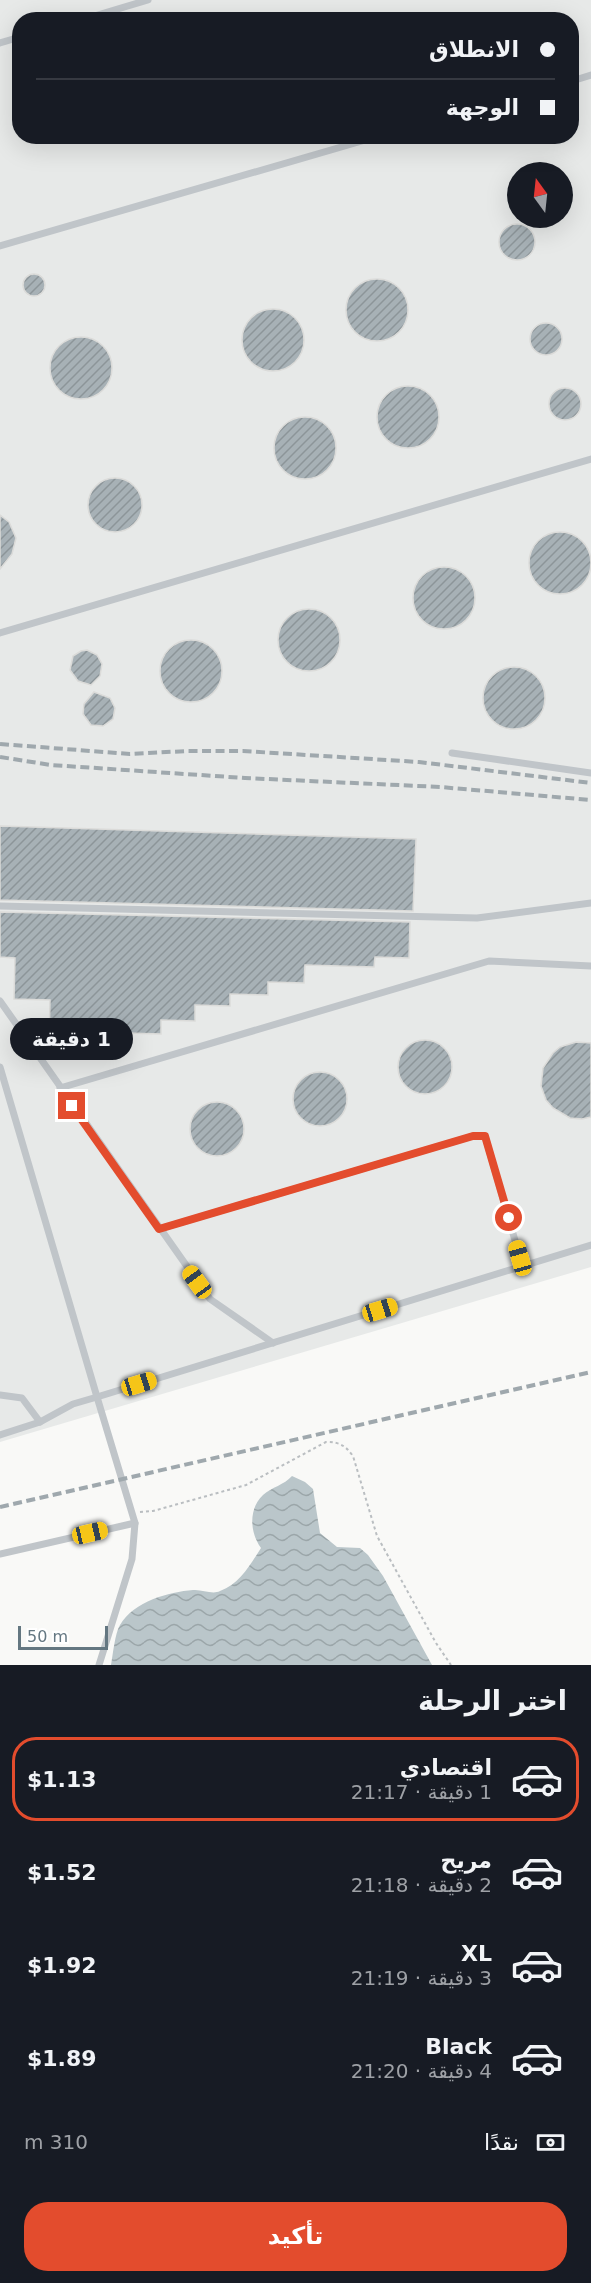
<!DOCTYPE html>
<html lang="ar">
<meta charset="utf-8">
<style>
body{margin:0;font-family:"DejaVu Sans",Vazirmatn,sans-serif;background:#242831;color:#f1f3f6;direction:rtl;height:100vh;display:flex;flex-direction:column;font-size:22px;white-space:nowrap}
*{box-sizing:border-box;margin:0}
p{font-size:20px;color:#9ea1a6}
.icon{flex:none;width:33px;height:33px;fill:none;stroke:currentColor;stroke-width:2;stroke-linecap:round;stroke-linejoin:round}
.map{position:relative;height:1665px;overflow:hidden;direction:ltr}
.sheet{display:flex;flex-direction:column;background:#171b24;flex:1}
.sheet>*{flex:none}
.banner{position:absolute;left:12px;top:12px;width:567px;height:132px;border-radius:24px;box-shadow:0 6px 24px #0002;direction:rtl;display:grid;align-content:center;height:132px;padding:0 24px;background:#171b24}
.needle{width:39px;rotate:345deg}
.tools{position:absolute;left:507px;top:162px;display:grid;gap:12px}
.tools a{display:grid;place-items:center;width:66px;height:66px;border-radius:50%;background:#171b24;box-shadow:0 6px 24px #0002;font-size:30px}
.scale{position:absolute;left:18px;bottom:15px;width:90px;box-sizing:border-box;padding-left:6px;border:3px solid #647781;border-top:0;font-size:16px;line-height:21px;white-space:nowrap;color:#647781;-webkit-text-stroke:4px #fff;paint-order:stroke}
.end{position:absolute;width:27px;height:27px;margin:-14px;border:8px solid #e34c2d;background:#fff;box-shadow:0 0 0 3px #fff}
.from{border-radius:50%}
.bubble{position:absolute;height:42px;border-radius:21px;background:#171b24;box-shadow:0 6px 24px #0002;font-size:20px;font-weight:800;line-height:42px;text-align:center;direction:rtl}
.car{position:absolute;width:18px;height:36px;margin:-18px -9px;border-radius:8px;box-shadow:0 0 4px 2px #0007;background:linear-gradient(#f5c518 24%,#345 0 40%,#f5c518 0 76%,#345 0 86%,#f5c518 0)}
.banner b{display:flex;align-items:center;gap:21px;height:57px;font-size:22px}
.banner b+b{border-top:2px solid #363941}
.banner i{width:15px;height:15px;background:#f1f3f6}
ul{padding:0;list-style:none}
li{display:flex;align-items:center;gap:18px;height:84px;margin:0 12px 9px;padding:0 12px;border:3px solid transparent;border-radius:24px}
li div{flex:1}
li b{display:block;font-size:22px}
li em{font-style:normal;font-weight:800}
li.current{border-color:#e34c2d}
li>.icon{width:54px;height:54px;stroke-width:1.5}
h2{padding:0 24px;font-size:27px;line-height:72px}
.pay{display:flex;align-items:center;gap:15px;height:66px;padding:0 24px;font-size:22px}
.pay p{margin-inline-start:auto}
.cta{display:flex;gap:12px;margin-top:auto;padding:12px 24px}
.cta a{flex:1;height:69px;border-radius:24px;background:#e34c2d;color:#fff;font-size:24px;font-weight:800;line-height:69px;text-align:center}
.map>svg:first-child{display:block}
</style>
<div class="map">
<svg width="591" height="1665" viewBox="0 0 591 1665">
<defs>
<pattern id="water-waves" width="16" height="10" patternUnits="userSpaceOnUse" patternTransform="scale(1.5)"><rect width="16" height="10" fill="#bac6ca"/><path d="M0 5q4-4 8 0t8 0" fill="none" stroke="#9ba6a9"/></pattern>
<pattern id="building-hatch" width="6" height="6" patternUnits="userSpaceOnUse" patternTransform="scale(1.5)"><rect width="6" height="6" fill="#a7b1b6"/><path d="M-1 1l2-2M0 6l6-6M5 7l2-2" fill="none" stroke="#8c9599"/></pattern>
</defs>
<rect width="100%" height="100%" fill="#f9f9f7"/>
<path fill="#e7e9e8" fill-rule="evenodd" d="M0 0H591V1267L0 1442ZM20 20H572V136H20ZM518 172H562V218H518Z"/>
<path fill="url(#water-waves)" d="M292 1476 305 1482 313 1489 320 1533 337 1547 360 1548 368 1555 383 1576 432 1665H111C113 1654 115 1633 120 1625 134 1601 169 1592 193 1590 202 1589 212 1595 220 1591 240 1584 250 1565 261 1548 250 1533 248 1509 263 1495 272 1487 284 1485 292 1476Z"/>
<g fill="url(#building-hatch)" stroke="#dbdbd9" stroke-width="1.5">
<circle cx="517" cy="242" r="18"/>
<circle cx="34" cy="285" r="11"/>
<circle cx="377" cy="310" r="31"/>
<circle cx="273" cy="340" r="31"/>
<circle cx="546" cy="339" r="16"/>
<circle cx="81" cy="368" r="31"/>
<circle cx="408" cy="417" r="31"/>
<circle cx="565" cy="404" r="16"/>
<circle cx="305" cy="448" r="31"/>
<circle cx="115" cy="505" r="27"/>
<polygon points="0,515 9,522 16,538 12,554 0,569"/>
<circle cx="560" cy="563" r="31"/>
<circle cx="444" cy="598" r="31"/>
<circle cx="309" cy="640" r="31"/>
<circle cx="191" cy="671" r="31"/>
<polygon points="87,650 97,655 102,664 100,676 91,685 78,681 70,670 73,656 81,651"/>
<circle cx="514" cy="698" r="31"/>
<polygon points="94,692 110,698 115,708 113,719 103,726 91,725 83,714 84,704"/>
<polygon points="0,826 416,839 413,911 0,900"/>
<polygon points="0,912 410,922 409,958 375,957 374,967 305,965 304,983 268,982 268,995 230,994 230,1006 195,1005 195,1021 161,1020 161,1034 126,1033 125,1050 49,1047 50,1000 14,999 15,958 0,957"/>
<circle cx="425" cy="1067" r="27"/>
<polygon points="576,1042 591,1043 591,1117 582,1119 570,1118 553,1108 546,1100 541,1086 543,1068 553,1053 560,1047"/>
<circle cx="320" cy="1099" r="27"/>
<circle cx="217" cy="1129" r="27"/>
</g>
<g fill="none" stroke-linecap="round" stroke-linejoin="round">
<path stroke="#babec1" stroke-width="2" stroke-dasharray="3 3" stroke-linecap="butt" d="M140 1512 153 1511 246 1485 326 1442C339 1442 345 1445 353 1456L377 1536 436 1643 451 1665"/>
<g stroke="#c0c5c9" stroke-width="7">
<polyline points="81,20 148,0"/>
<polyline points="0,43 20,37"/>
<polyline points="572,81 591,75"/>
<polyline points="0,246 379,136"/>
<polyline points="0,633 591,459"/>
<polyline points="452,753 591,773"/>
<polyline points="0,906 477,918 591,903"/>
<polyline points="0,1001 210,1299 273,1343"/>
<polyline points="0,1067 97,1397 591,1245"/>
<polyline points="60,1088 489,961 591,966"/>
<polyline points="159,1229 473,1136 485,1136 520,1258 528,1263"/>
<polyline points="0,1395 22,1398 40,1422"/>
<polyline points="0,1435 40,1422 73,1404 97,1397 135,1523 132,1559 99,1665"/>
<polyline points="0,1554 135,1523"/>
</g>
<g stroke="#9fa8ad" stroke-width="4" stroke-dasharray="9 4.5" stroke-linecap="butt">
<polyline points="0,744 130,754 187,751 243,751 419,762 591,783"/>
<polyline points="0,757 51,765 245,778 440,787 591,800"/>
<polyline points="0,1507 591,1372"/>
</g>
</g>
<g fill="none" stroke-linecap="round" stroke-linejoin="round">
<polyline stroke="#e34c2d" stroke-width="8" points="72,1106 159,1229 473,1136 485,1136 509,1218"/>
</g>
</svg>
<div class="tools">
<a><svg class="needle" viewBox="-14 -14 28 28"><path d="M0-13l5 13h-10z" fill="#e53935"/><path d="M0 13l5-13h-10z" fill="#9ea1a6"/></svg></a>
</div>
<div class="scale">50 m</div>
<i class="end from" style="left:509px;top:1218px"></i>
<i class="end" style="left:72px;top:1106px"></i>
<div class="bubble" style="left:10px;top:1018px;width:123px">1 دقيقة</div>
<i class="car" style="left:520px;top:1258px;rotate:344deg"></i>
<i class="car" style="left:197px;top:1282px;rotate:324deg"></i>
<i class="car" style="left:380px;top:1310px;rotate:73deg"></i>
<i class="car" style="left:139px;top:1384px;rotate:73deg"></i>
<i class="car" style="left:90px;top:1533px;rotate:77deg"></i>
<div class="banner">
<b><i class="from"></i>الانطلاق</b>
<b><i></i>الوجهة</b>
</div>
</div>
<section class="sheet">
<h2>اختر الرحلة</h2>
<ul>
<li class="current"><svg class="icon" aria-label="car" viewBox="0 0 24 24"><path d="M5 17H2v-5l4-1 3-4h7l3 4 3 1v5h-3M9 17h6M6 11h13"/><circle cx="7" cy="17" r="2"/><circle cx="17" cy="17" r="2"/></svg><div><b>اقتصادي</b><p>1 دقيقة · 21:17</p></div><em>$1.13</em></li>
<li><svg class="icon" aria-label="car" viewBox="0 0 24 24"><path d="M5 17H2v-5l4-1 3-4h7l3 4 3 1v5h-3M9 17h6M6 11h13"/><circle cx="7" cy="17" r="2"/><circle cx="17" cy="17" r="2"/></svg><div><b>مريح</b><p>2 دقيقة · 21:18</p></div><em>$1.52</em></li>
<li><svg class="icon" aria-label="car" viewBox="0 0 24 24"><path d="M5 17H2v-5l4-1 3-4h7l3 4 3 1v5h-3M9 17h6M6 11h13"/><circle cx="7" cy="17" r="2"/><circle cx="17" cy="17" r="2"/></svg><div><b>XL</b><p>3 دقيقة · 21:19</p></div><em>$1.92</em></li>
<li><svg class="icon" aria-label="car" viewBox="0 0 24 24"><path d="M5 17H2v-5l4-1 3-4h7l3 4 3 1v5h-3M9 17h6M6 11h13"/><circle cx="7" cy="17" r="2"/><circle cx="17" cy="17" r="2"/></svg><div><b>Black</b><p>4 دقيقة · 21:20</p></div><em>$1.89</em></li>
</ul>
<div class="pay"><svg class="icon" aria-label="cash" viewBox="0 0 24 24"><path d="M3 7h18v10H3z"/><circle cx="12" cy="12" r="2"/></svg>نقدًا<p>310 m</p></div>
<div class="cta"><a>تأكيد</a></div>
</section>
